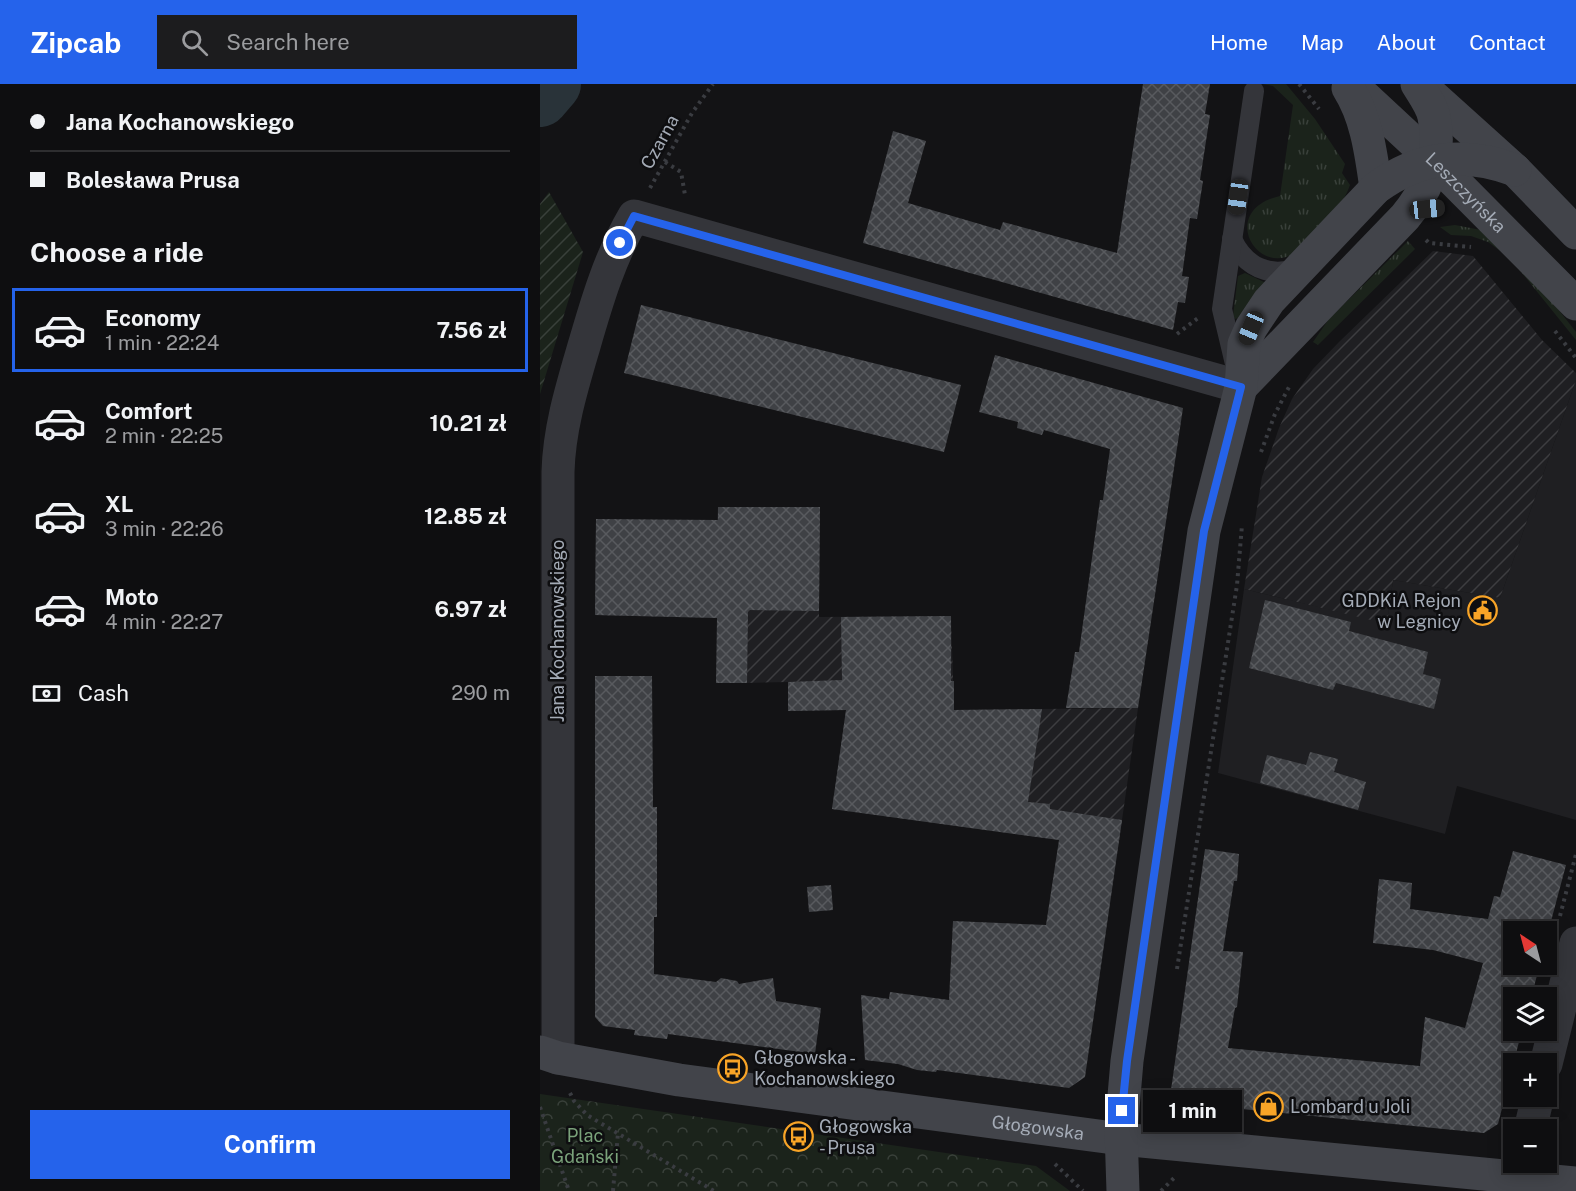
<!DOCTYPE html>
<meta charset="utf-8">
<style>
body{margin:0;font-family:"Public Sans",sans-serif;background:#1c1c1e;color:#f1f3f6;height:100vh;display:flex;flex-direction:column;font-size:22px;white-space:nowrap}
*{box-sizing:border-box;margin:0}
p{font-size:20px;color:#9b9c9f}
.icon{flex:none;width:33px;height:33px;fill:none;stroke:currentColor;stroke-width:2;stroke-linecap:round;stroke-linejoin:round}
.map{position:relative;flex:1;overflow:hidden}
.side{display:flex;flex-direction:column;background:#0e0e10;width:540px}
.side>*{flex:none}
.hud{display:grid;align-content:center;height:132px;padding:0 30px;background:#0e0e10}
.needle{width:39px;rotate:324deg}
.fabs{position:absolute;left:963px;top:837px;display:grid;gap:12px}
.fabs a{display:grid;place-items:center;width:54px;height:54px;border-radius:0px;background:#0e0e10;box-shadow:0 3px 15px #0003,0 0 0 2px #2e2e30;font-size:30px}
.end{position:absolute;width:27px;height:27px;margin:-14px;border:8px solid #2563eb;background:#fff;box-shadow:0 0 0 3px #fff}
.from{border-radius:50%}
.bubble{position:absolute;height:42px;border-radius:0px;background:#0e0e10;box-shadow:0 3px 15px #0003,0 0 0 2px #2e2e30;font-size:20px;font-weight:700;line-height:42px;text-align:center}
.car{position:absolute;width:18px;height:36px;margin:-18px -9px;border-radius:8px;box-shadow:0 0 4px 2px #0007;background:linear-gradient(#222 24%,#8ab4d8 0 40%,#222 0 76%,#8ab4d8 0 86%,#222 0)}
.hud b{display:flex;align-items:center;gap:21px;height:57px;font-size:22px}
.hud b+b{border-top:2px solid #2e2e30}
.hud i{width:15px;height:15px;background:#f1f3f6}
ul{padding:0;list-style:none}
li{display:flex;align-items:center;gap:18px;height:84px;margin:0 12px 9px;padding:0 18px;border:3px solid transparent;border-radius:0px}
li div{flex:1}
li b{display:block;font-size:22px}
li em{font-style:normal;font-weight:700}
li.on{border-color:#2563eb}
li>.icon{width:54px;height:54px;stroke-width:1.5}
h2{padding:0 30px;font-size:27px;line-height:72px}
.pay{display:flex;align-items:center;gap:15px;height:66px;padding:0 30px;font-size:22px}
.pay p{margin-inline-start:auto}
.cta{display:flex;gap:12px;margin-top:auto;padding:12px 30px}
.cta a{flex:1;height:69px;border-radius:0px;background:#2563eb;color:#fff;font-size:24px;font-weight:700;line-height:69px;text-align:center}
header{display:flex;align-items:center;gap:36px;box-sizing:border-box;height:84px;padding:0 30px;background:#2563eb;color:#fff}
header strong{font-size:28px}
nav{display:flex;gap:33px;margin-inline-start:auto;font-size:21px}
.search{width:420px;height:54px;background:#1c1c1e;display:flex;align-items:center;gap:15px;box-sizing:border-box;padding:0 21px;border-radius:0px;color:#9b9c9f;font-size:22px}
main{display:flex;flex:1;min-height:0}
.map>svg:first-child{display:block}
</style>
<header>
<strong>Zipcab</strong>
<div class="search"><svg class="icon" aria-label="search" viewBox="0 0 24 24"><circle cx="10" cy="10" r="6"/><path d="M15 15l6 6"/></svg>Search here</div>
<nav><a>Home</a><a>Map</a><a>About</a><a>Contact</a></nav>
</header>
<main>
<section class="side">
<div class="hud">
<b><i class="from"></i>Jana Kochanowskiego</b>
<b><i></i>Bolesława Prusa</b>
</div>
<h2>Choose a ride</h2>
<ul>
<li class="on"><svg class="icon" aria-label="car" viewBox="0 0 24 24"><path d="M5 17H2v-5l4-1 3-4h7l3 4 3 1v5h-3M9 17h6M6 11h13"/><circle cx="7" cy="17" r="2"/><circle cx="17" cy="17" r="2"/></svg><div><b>Economy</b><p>1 min · 22:24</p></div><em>7.56 zł</em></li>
<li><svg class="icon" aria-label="car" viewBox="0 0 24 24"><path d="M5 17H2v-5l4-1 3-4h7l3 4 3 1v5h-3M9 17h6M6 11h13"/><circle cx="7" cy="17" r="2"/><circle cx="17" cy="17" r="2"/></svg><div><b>Comfort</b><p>2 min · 22:25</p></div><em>10.21 zł</em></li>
<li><svg class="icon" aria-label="car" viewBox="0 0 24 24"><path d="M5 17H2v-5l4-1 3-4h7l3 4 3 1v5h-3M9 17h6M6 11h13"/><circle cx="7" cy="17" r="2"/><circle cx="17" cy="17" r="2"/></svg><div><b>XL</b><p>3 min · 22:26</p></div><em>12.85 zł</em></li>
<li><svg class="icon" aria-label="car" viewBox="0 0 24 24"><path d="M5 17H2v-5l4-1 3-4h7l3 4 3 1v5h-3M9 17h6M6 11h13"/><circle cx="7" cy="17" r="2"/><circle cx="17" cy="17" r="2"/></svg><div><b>Moto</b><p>4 min · 22:27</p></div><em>6.97 zł</em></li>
</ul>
<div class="pay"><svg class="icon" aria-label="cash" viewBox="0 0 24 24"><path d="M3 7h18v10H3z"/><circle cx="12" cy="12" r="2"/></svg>Cash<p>290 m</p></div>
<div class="cta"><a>Confirm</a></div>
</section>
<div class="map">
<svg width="1036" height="1107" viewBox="0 0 1036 1107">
<defs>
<pattern id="industrial-furrows" width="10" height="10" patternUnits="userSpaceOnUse" patternTransform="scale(1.5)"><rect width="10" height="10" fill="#1f1f22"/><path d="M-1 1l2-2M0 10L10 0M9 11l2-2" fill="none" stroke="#3d3d40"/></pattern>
<pattern id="grass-tufts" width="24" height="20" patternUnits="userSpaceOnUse" patternTransform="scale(1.5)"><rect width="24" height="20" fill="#1b231b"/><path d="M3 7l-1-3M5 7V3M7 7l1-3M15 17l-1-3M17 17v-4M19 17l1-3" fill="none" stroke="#39403a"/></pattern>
<pattern id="forest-crowns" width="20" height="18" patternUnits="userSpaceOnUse" patternTransform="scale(1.5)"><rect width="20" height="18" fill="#1b231b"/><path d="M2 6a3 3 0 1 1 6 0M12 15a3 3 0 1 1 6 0" fill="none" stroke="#39403a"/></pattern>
<pattern id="garden-furrows" width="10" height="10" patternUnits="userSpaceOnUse" patternTransform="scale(1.5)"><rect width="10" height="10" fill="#1b231b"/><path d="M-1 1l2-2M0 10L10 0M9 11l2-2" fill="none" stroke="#39403a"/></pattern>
<pattern id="building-cross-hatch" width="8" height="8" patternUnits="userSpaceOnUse" patternTransform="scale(1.5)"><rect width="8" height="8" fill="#3f4145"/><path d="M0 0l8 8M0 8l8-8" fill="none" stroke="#585a5e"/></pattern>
</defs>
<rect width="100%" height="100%" fill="#131315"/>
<polygon fill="#1f1f22" points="1036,296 1036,736 917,702 905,750 678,689 704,505 847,539 853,496 960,514"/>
<g fill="url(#industrial-furrows)">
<polygon points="893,167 933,172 1002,256 1036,289 1036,296 960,514 853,496 847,540 704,505 722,393 739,344 752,315 773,285 799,258"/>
<polygon points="178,423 280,423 279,533 411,532 414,626 598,624 578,764 292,725 306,626 248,627 248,598 206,599 177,554 177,534 55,531 56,435 177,437"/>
</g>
<g fill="url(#grass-tufts)">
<path d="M722 0H746L775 35 805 80 802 89 810 101C804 119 791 132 778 145 770 153 761 166 751 171 714 189 680 126 740 112L753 21 733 2Z"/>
<polygon points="915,141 941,146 978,174 1036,248 1036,256 970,174 948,158 931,152 911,151 900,143"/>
<polygon points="868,157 875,165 778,261 773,258 789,235"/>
<polygon points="705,189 726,199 698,234 695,235 693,232 698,192"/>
</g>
<polygon fill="url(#forest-crowns)" points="0,1010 496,1082 530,1107 0,1107"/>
<polygon fill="url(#garden-furrows)" points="9,108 43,168 0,310 0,120"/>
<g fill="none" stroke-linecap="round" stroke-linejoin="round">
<polyline stroke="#293339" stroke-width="58" points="0,14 12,0"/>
</g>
<g fill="url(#building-cross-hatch)">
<polygon points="603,0 670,0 665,30 670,31 660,96 663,97 657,135 650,134 642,192 649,193 645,219 638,218 633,246 323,159 353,47 386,57 368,119 460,146 463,138 577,169"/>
<polygon points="101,221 421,301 404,368 84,289"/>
<polygon points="455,271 643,324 598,624 526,624 535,568 539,568 560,416 563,416 570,365 504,346 502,351 477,344 478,338 439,328"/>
<polygon points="178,423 280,423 279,527 208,526 207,599 176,599 177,534 55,531 56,435 178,436"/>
<polygon points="725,516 811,538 809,547 888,568 883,590 901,595 894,625 796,599 793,606 709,584"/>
<polygon points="411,532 411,597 414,597 414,626 502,625 488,718 510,720 510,725 582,736 545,993 529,1004 397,986 396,988 377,986 358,980 325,976 321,911 349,915 350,908 409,916 413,837 506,841 519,756 292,725 306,626 248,627 248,598 302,596 301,533"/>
<polygon points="55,592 112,592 113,723 117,723 117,833 114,833 114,890 176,898 181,894 197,897 199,900 233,894 236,917 281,924 275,970 128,950 127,955 94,951 95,946 63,942 55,933"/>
<polygon points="770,668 798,675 794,688 826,698 818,726 720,699 727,671 766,681"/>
<polygon points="665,765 699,770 697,797 694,797 683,867 703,868 697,923 695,924 688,964 880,982 885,933 925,944 943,879 893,866 833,859 839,795 872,799 870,825 948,835 954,812 960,813 973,767 1026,781 1006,856 1006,848 974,848 974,880 1000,880 991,914 974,914 974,946 982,946 958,1040 944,1049 641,1019 631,1006"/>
<polygon points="291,801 293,826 269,828 267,803"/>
</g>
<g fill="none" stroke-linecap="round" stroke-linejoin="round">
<g stroke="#3a3c41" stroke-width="4" stroke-dasharray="3 4.5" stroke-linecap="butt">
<polyline points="759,0 779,25"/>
<polyline points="125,78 141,88 145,111"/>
<polyline points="110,104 152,29 173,0"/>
<polyline points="886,156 889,159 931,163"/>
<polyline points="1015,247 1036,274"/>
<polyline points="637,250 658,234"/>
<polyline points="721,368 735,330 749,303"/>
<polyline points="1020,832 1036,770"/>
<polyline points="637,885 697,501 702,441"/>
<polyline points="618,1005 624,1016 636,1026"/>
<polyline points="30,1009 34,1017 47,1031 174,1107"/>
<polyline points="0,1023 29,1107"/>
<polyline points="515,1080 543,1107"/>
<polyline points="73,1107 78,1049"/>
<polyline points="621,1107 635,1093"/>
</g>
<g stroke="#34353a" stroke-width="20">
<path d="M692 155C705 183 729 194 758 184"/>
<polyline points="695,280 682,225 714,7"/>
</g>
<g stroke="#34353a" stroke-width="33">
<path d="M18 974V388C19 345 32 303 44 262 57 217 70 173 94 132L701 303"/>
<polyline points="1006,980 1036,859"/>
<polyline points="990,1046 998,1012"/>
</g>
<g stroke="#42444a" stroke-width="33">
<path id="s1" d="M811 0 894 77 1036 220"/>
<path d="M808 4C827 34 831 70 836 104"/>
<polyline points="885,5 975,86 1036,149"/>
<path d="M701 303 865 133C888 105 902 71 894 33 892 22 883 10 877 0"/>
<path id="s2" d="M0 968 18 974 139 996 581 1055 1036 1099"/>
<path d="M583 1107 581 1047 587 977 664 447 701 303 704 260 711 244 729 217 836 104C880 72 924 67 975 86"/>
</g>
</g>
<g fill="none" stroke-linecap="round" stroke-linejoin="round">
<polyline stroke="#2563eb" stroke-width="8" points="80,159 94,132 701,303 664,447 587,977 582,1027"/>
</g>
<defs>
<symbol id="civic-ring" viewBox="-11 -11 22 22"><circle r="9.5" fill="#0e0e10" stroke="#f8a427" stroke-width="1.5"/><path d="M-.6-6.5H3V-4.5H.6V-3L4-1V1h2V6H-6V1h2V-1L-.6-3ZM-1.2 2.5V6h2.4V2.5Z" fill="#f8a427"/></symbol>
<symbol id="bus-ring" viewBox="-11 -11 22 22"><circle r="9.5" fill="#0e0e10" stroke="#f8a427" stroke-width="1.5"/><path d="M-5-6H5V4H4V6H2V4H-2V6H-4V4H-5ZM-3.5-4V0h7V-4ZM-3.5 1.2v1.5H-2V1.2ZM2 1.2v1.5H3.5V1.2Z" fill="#f8a427"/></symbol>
<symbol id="shop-ring" viewBox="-11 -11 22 22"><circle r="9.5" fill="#0e0e10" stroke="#f8a427" stroke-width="1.5"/><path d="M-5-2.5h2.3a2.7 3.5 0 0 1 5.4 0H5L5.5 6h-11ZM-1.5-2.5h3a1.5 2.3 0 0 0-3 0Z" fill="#f8a427"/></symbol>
</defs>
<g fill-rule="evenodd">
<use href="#civic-ring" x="926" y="510" width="33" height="33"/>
<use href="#bus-ring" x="176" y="968" width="33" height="33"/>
<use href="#shop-ring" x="712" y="1006" width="33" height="33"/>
<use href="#bus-ring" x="242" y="1036" width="33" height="33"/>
</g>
<g text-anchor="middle" stroke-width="5" stroke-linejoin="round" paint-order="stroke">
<g font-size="18" fill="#a4abb6" stroke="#0e0e10">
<text transform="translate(120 58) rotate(-61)" y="6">Czarna</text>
<text dy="6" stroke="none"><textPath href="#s1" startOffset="158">Leszczyńska</textPath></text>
<text transform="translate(18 547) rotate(-90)" y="6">Jana Kochanowskiego</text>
<text dy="6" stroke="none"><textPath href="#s2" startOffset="504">Głogowska</textPath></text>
</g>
<g font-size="18" fill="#a4abb6" stroke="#0e0e10" text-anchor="start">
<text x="921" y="523" text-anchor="end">GDDKiA Rejon<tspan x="921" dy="21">w Legnicy</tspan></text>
<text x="214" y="980">Głogowska -<tspan x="214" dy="21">Kochanowskiego</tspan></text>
<text x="750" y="1029">Lombard u Joli</text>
<text x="279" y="1049">Głogowska<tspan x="279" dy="21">- Prusa</tspan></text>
</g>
<g font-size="18" fill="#7aa27a" stroke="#0e0e10">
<text x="45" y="1058">Plac<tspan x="45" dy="21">Gdański</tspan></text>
</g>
</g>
</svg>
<div class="fabs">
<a><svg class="needle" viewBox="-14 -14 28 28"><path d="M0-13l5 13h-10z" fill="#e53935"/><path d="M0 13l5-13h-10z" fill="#9b9c9f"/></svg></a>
<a><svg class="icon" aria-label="layers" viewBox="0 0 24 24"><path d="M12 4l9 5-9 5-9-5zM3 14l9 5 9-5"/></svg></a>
<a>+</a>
<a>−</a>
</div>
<i class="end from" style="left:80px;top:159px"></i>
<i class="end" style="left:582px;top:1027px"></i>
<div class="bubble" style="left:603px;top:1006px;width:99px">1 min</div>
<i class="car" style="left:698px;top:113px;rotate:188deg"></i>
<i class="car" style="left:887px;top:125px;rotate:84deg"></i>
<i class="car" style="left:711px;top:244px;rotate:203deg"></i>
</div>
</main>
